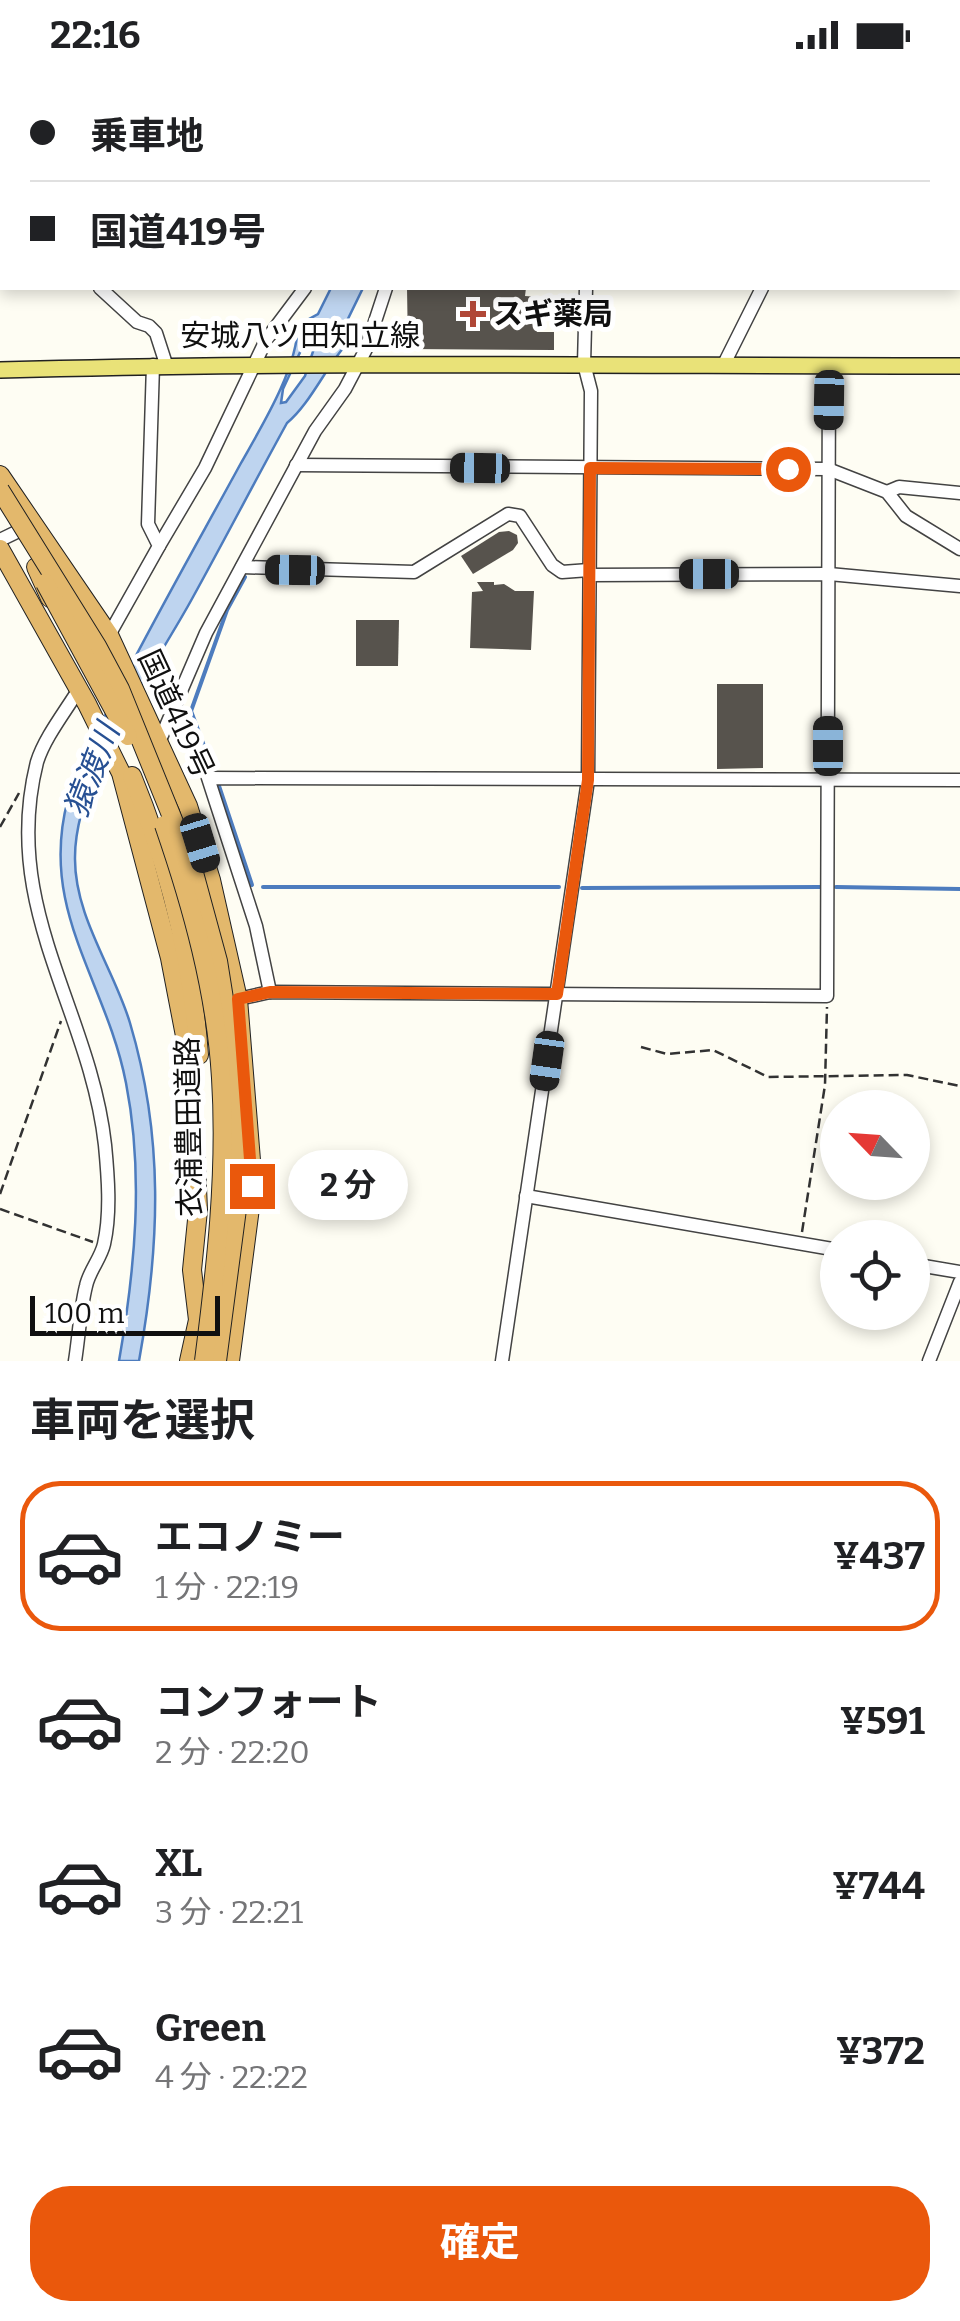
<!DOCTYPE html>
<html lang="ja">
<meta charset="utf-8">
<style>
body{margin:0;font-family:Bitter,"Noto Sans JP",serif;background:#f6f6f6;color:#202124;height:100vh;display:flex;flex-direction:column;font-size:38px;white-space:nowrap}
*{box-sizing:border-box;margin:0}
p{font-size:32px;color:#757577}
.icon{flex:none;width:55px;height:55px;fill:none;stroke:currentColor;stroke-width:2;stroke-linecap:round;stroke-linejoin:round}
.map{position:relative;height:1291px;overflow:hidden}
.drawer{display:flex;flex-direction:column;background:#fff;flex:1}
.drawer>*{flex:none}
.top-card{position:absolute;left:0px;top:0px;width:960px;height:220px;box-shadow:0 5px 15px #0003;display:grid;align-content:center;height:220px;padding:0 30px;background:#fff}
.needle{width:65px;rotate:295deg}
.buttons{position:absolute;left:820px;top:1020px;display:grid;gap:20px}
.buttons a{display:grid;place-items:center;width:110px;height:110px;border-radius:50%;background:#fff;box-shadow:0 5px 15px #0003;font-size:50px}
.scale{position:absolute;left:30px;bottom:25px;width:190px;box-sizing:border-box;padding-left:10px;border:5px solid #101010;border-top:0;font-size:28px;line-height:35px;white-space:nowrap;color:#101010;-webkit-text-stroke:8px #fff;paint-order:stroke}
.end{position:absolute;width:45px;height:45px;margin:-22px;border:12px solid #ea580c;background:#fff;box-shadow:0 0 0 5px #fff}
.from{border-radius:50%}
.bubble{position:absolute;height:70px;border-radius:35px;background:#fff;box-shadow:0 5px 15px #0003;font-size:32px;font-weight:700;line-height:70px;text-align:center}
.car{position:absolute;width:30px;height:60px;margin:-30px -15px;border-radius:12px;box-shadow:0 0 8px 2px #0007;background:linear-gradient(#222 24%,#8ab4d8 0 40%,#222 0 76%,#8ab4d8 0 86%,#222 0)}
.top-card b{display:flex;align-items:center;gap:35px;height:95px;font-size:38px}
.top-card b+b{border-top:2px solid #e0e0e0}
.top-card i{width:25px;height:25px;background:#202124}
ul{padding:0;list-style:none}
li{display:flex;align-items:center;gap:30px;height:150px;margin:0 20px 15px;padding:0 10px;border:5px solid transparent;border-radius:40px}
li div{flex:1}
li b{display:block;font-size:38px}
li em{font-style:normal;font-weight:700}
li.selected{border-color:#ea580c}
li>.icon{width:90px;height:90px;stroke-width:1.5}
h2{padding:0 30px;font-size:45px;line-height:120px}
.primary-button{display:flex;gap:20px;margin-top:auto;padding:20px 30px}
.primary-button a{flex:1;height:115px;border-radius:40px;background:#ea580c;color:#fff;font-size:40px;font-weight:700;line-height:115px;text-align:center}
.status{display:flex;justify-content:space-between;align-items:center;height:70px;padding:0 50px;background:#fff;direction:ltr}
.status svg{height:28px;fill:currentColor}
.map>svg:first-child{display:block}
</style>
<div class="status"><b>22:16</b><svg viewBox="0 0 49 12"><path d="M0 12V9h3v3zM5 12V6h3v6zM10 12V3h3v9zM15 12V0h3v12zM26 1h20v11H26zM47 4h2v5h-2z"/></svg></div>
<div class="map">
<svg width="960" height="1291" viewBox="0 0 960 1291">
<rect width="100%" height="100%" fill="#fefdf3"/>
<path fill="#bed4ef" stroke="#4d7cbe" stroke-width="2.5" fill-rule="evenodd" d="M331 218H363L345 255 347 267 344 277C324 301 309 335 287 353 255 411 225 469 193 527 154 599 75 705 75 787 74 846 114 899 130 953 164 1067 160 1175 139 1291H119C135 1199 144 1105 126 1013 106 910 38 840 68 729 77 694 99 659 115 626 155 547 199 470 241 393 263 354 297 299 298 255L318 244ZM319 253 322 254 305 306 286 332 281 333 283 319 302 278 305 262Z"/>
<g fill="none" stroke-linecap="round" stroke-linejoin="round">
<g stroke="#4d7cbe" stroke-width="4">
<polyline points="213,700 191,641 227,540 245,507"/>
<polyline points="219,716 252,815"/>
<polyline points="263,817 559,817"/>
<polyline points="836,817 960,819"/>
<polyline points="582,818 820,817"/>
</g>
</g>
<g fill="#57534d">
<polygon points="407,218 526,218 525,226 539,227 537,262 554,262 554,280 408,279"/>
<polygon points="509,461 517,465 518,473 513,480 473,504 461,486 499,462"/>
<polygon points="477,512 494,512 494,515 504,514 515,521 534,521 531,580 470,578 472,522 483,521"/>
<polygon points="356,550 399,550 398,596 356,596"/>
<polygon points="717,614 763,614 763,698 717,699"/>
</g>
<g fill="none" stroke-linecap="round" stroke-linejoin="round">
<defs>
<g id="minor">
<polyline points="129,0 130,2"/>
<polyline points="837,0 838,2"/>
<polyline points="949,0 950,2"/>
<polyline points="11,2 15,0"/>
<polyline points="178,2 185,2"/>
<polyline points="403,2 404,0"/>
<polyline points="476,2 478,0"/>
<polyline points="701,2 706,0"/>
<polyline points="0,11 2,9"/>
<polyline points="958,16 960,20"/>
<polyline points="0,95 2,93"/>
<polyline points="958,199 960,202"/>
<polyline points="100,218 137,252 149,256 156,263 166,294"/>
<polyline points="723,296 762,218"/>
<polyline points="296,395 828,399 887,422 906,446 960,479"/>
<polyline points="887,422 899,417 960,423"/>
<polyline points="0,470 29,456"/>
<polyline points="159,476 205,398 266,270 305,218"/>
<polyline points="242,497 414,502 508,444 520,446 552,495 562,502 589,500"/>
<polyline points="589,505 829,504 960,516"/>
<polyline points="109,565 159,476 148,454 153,295"/>
<polyline points="160,670 206,563 315,361 345,319 366,279 386,218"/>
<polyline points="270,922 256,856 208,708 960,710"/>
<polyline points="238,929 270,922 827,926 829,296"/>
<polyline points="526,1126 838,1180"/>
<polyline points="912,1194 960,1202"/>
<path d="M75 1291C79 1266 80 1240 86 1216 89 1201 101 1188 104 1174 111 1143 108 1106 105 1075 90 939 0 838 37 692 45 667 65 642 79 619"/>
<polyline points="502,1291 588,710 591,321 584,294 586,218"/>
<polyline points="929,1291 960,1212"/>
</g>
<path id="major" d="M0 300C320 291 640 296 960 296"/>
<g id="highway">
<polyline points="0,405 109,565 188,736 211,810 238,929 253,1115 230,1291"/>
<polyline points="0,479 87,634 121,703 170,888 186,971 194,1049 198,1140 192,1200 198,1250 189,1291"/>
<polyline points="36,497 50,528"/>
<path d="M132 706C169 796 192 888 199 985"/>
</g>
</defs>
<use href="#minor" stroke="#434343" stroke-width="15"/>
<use href="#major" stroke="#212121" stroke-width="18"/>
<use href="#highway" stroke="#212121" stroke-width="20"/>
<g stroke="#323232" stroke-width="2.5" stroke-dasharray="10 5" stroke-linecap="butt">
<polyline points="0,757 19,723"/>
<polyline points="641,977 667,984 713,980 768,1007 907,1005 960,1016"/>
<polyline points="0,1124 61,951"/>
<polyline points="0,1139 93,1172"/>
<polyline points="802,1162 825,1015 827,937"/>
</g>
<use href="#minor" stroke="#fff" stroke-width="12"/>
<use href="#major" stroke="#e9e278" stroke-width="15"/>
<use href="#highway" stroke="#e3b86c" stroke-width="18"/>
<defs>
<g id="highway-bridge">
<polyline points="0,420 97,576 120,619 193,799 218,891 238,1017 237,1139 217,1291"/>
<polyline points="45,513 128,666"/>
<path d="M164 755C192 836 216 922 221 1008 227 1103 216 1197 204 1291"/>
</g>
</defs>
<use href="#highway-bridge" stroke="#212121" stroke-width="20" stroke-linecap="butt"/>
<use href="#highway-bridge" stroke="#e3b86c" stroke-width="18"/>
</g>
<g fill="none" stroke-linecap="round" stroke-linejoin="round">
<polyline stroke="#ea580c" stroke-width="12" points="252,1116 238,929 270,922 557,924 588,710 590,398 788,399"/>
</g>
<path fill="#b04737" stroke="#fff" stroke-width="4" d="M468 229h10v10h10v10h-10v10h-10v-10h-10v-10h10z"/>
<g text-anchor="middle" stroke-width="10" stroke-linejoin="round" paint-order="stroke">
<g font-size="30" font-weight="bold" fill="#101010" stroke="#fff" text-anchor="start">
<text x="493" y="254">スギ薬局</text>
</g>
<g font-size="30" fill="#101010" stroke="#fff">
<text x="300" y="276">安城八ツ田知立線</text>
<text transform="translate(176 644) rotate(65)" y="10">国道419号</text>
<text transform="translate(189 1057) rotate(-91)" y="10">衣浦豊田道路</text>
</g>
<g font-size="32" font-style="italic" fill="#275093" stroke="#fff">
<text transform="translate(92 700) rotate(-69)" y="11">猿渡川</text>
</g>
</g>
</svg>
<div class="buttons">
<a><svg class="needle" viewBox="-14 -14 28 28"><path d="M0-13l5 13h-10z" fill="#e53935"/><path d="M0 13l5-13h-10z" fill="#757577"/></svg></a>
<a><svg class="icon" aria-label="locate" viewBox="0 0 24 24"><circle cx="12" cy="12" r="6"/><path d="M12 2v4M12 18v4M2 12h4M18 12h4"/></svg></a>
</div>
<div class="scale">100 m</div>
<i class="end from" style="left:788px;top:399px"></i>
<i class="end" style="left:252px;top:1116px"></i>
<div class="bubble" style="left:288px;top:1080px;width:120px">2 分</div>
<i class="car" style="left:829px;top:330px;rotate:181deg"></i>
<i class="car" style="left:480px;top:398px;rotate:271deg"></i>
<i class="car" style="left:295px;top:500px;rotate:271deg"></i>
<i class="car" style="left:709px;top:504px;rotate:270deg"></i>
<i class="car" style="left:828px;top:676px;rotate:0deg"></i>
<i class="car" style="left:200px;top:773px;rotate:163deg"></i>
<i class="car" style="left:547px;top:991px;rotate:188deg"></i>
<div class="top-card">
<b><i class="from"></i>乗車地</b>
<b><i></i>国道419号</b>
</div>
</div>
<section class="drawer">
<h2>車両を選択</h2>
<ul>
<li class="selected"><svg class="icon" aria-label="car" viewBox="0 0 24 24"><path d="M5 17H2v-5l4-1 3-4h7l3 4 3 1v5h-3M9 17h6M6 11h13"/><circle cx="7" cy="17" r="2"/><circle cx="17" cy="17" r="2"/></svg><div><b>エコノミー</b><p>1 分 · 22:19</p></div><em>¥437</em></li>
<li><svg class="icon" aria-label="car" viewBox="0 0 24 24"><path d="M5 17H2v-5l4-1 3-4h7l3 4 3 1v5h-3M9 17h6M6 11h13"/><circle cx="7" cy="17" r="2"/><circle cx="17" cy="17" r="2"/></svg><div><b>コンフォート</b><p>2 分 · 22:20</p></div><em>¥591</em></li>
<li><svg class="icon" aria-label="car" viewBox="0 0 24 24"><path d="M5 17H2v-5l4-1 3-4h7l3 4 3 1v5h-3M9 17h6M6 11h13"/><circle cx="7" cy="17" r="2"/><circle cx="17" cy="17" r="2"/></svg><div><b>XL</b><p>3 分 · 22:21</p></div><em>¥744</em></li>
<li><svg class="icon" aria-label="car" viewBox="0 0 24 24"><path d="M5 17H2v-5l4-1 3-4h7l3 4 3 1v5h-3M9 17h6M6 11h13"/><circle cx="7" cy="17" r="2"/><circle cx="17" cy="17" r="2"/></svg><div><b>Green</b><p>4 分 · 22:22</p></div><em>¥372</em></li>
</ul>
<div class="primary-button"><a>確定</a></div>
</section>
